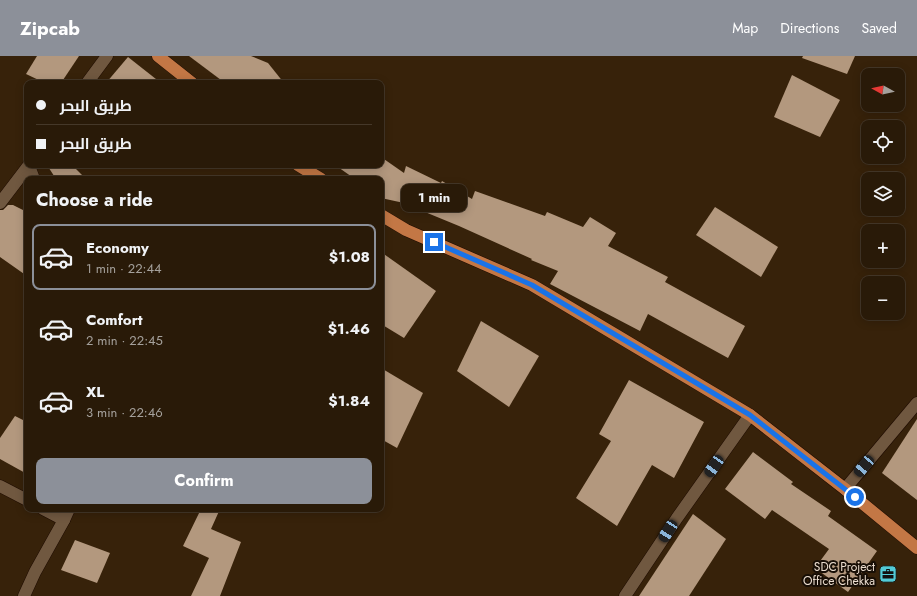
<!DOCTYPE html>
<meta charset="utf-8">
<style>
body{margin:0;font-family:Jost,Cairo,sans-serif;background:#352716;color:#f1f3f6;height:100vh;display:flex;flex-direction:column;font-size:15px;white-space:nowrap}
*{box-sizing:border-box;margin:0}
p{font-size:13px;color:#a5a19c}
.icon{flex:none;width:22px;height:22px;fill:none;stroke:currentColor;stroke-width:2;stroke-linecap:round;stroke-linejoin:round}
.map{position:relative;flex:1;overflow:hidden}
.panel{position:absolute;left:24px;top:120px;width:360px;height:336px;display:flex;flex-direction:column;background:#291a08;border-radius:8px;box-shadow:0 2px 10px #0003,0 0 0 1px #453829}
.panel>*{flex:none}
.banner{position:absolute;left:24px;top:24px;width:360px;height:88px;border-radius:8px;box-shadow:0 2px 10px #0003,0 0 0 1px #453829;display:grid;align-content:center;height:88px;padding:0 12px;background:#291a08}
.needle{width:26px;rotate:278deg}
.controls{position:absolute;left:861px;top:12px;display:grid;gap:8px}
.controls a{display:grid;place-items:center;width:44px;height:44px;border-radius:8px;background:#291a08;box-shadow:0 2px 10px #0003,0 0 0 1px #453829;font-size:20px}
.end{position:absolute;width:18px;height:18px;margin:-9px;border:5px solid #1a73e8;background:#fff;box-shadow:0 0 0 2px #fff}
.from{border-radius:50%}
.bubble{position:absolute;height:28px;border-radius:8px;background:#291a08;box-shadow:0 2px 10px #0003,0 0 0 1px #453829;font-size:13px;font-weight:700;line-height:28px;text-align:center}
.car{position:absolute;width:12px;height:24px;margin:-12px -6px;border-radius:5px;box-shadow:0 0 3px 1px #0007;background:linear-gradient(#222 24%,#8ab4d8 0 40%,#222 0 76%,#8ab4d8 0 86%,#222 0)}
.banner b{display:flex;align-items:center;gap:14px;height:38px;font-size:15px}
.banner b+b{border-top:1px solid #453829}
.banner i{width:10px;height:10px;background:#f1f3f6}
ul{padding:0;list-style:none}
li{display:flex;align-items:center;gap:12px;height:66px;margin:0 8px 6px;padding:0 4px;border:2px solid transparent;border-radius:8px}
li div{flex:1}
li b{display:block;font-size:15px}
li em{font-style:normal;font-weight:700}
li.active{border-color:#8c9099}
li>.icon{width:36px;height:36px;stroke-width:1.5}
h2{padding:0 12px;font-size:18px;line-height:48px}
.primary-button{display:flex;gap:8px;margin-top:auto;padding:8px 12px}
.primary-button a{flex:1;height:46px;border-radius:8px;background:#8c9099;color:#fff;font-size:16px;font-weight:700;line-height:46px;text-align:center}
header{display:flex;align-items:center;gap:24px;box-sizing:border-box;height:56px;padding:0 20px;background:#8c9099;color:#fff}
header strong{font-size:19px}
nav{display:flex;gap:22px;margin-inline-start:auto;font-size:14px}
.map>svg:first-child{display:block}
</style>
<header>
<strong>Zipcab</strong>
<nav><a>Map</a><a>Directions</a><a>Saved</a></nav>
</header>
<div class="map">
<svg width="917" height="540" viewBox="0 0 917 540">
<rect width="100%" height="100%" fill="#37220a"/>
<g fill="#b3987e">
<polygon points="37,0 79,0 61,27 45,27 26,18"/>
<polygon points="189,0 251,0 268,7 284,27 225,27"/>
<polygon points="803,0 855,0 847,18 802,2"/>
<polygon points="128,1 161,27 106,27"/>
<polygon points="792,19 840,44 820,81 774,61"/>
<polygon points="381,101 404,117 406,110 441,127 442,125 472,143 475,135 545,160 547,156 583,171 590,161 616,177 608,190 668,221 665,226 745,270 728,302 648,258 640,275 550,228 558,215 531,204 532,203 459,170 425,156 427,152 381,142 381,123 355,123 335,109 381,109"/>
<polygon points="47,109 72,109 86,123 56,123"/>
<polygon points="8,149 13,149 27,156 27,220 0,201 0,154 3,154"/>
<polygon points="715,151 778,191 761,221 696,179"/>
<polygon points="381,196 436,235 404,282 381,268"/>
<polygon points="481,265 539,300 509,351 457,315"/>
<polygon points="381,312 423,337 397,392 381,383"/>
<polygon points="629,324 704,366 674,422 652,409 617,470 576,442 611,385 599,378"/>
<polygon points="15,360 27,366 27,418 0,403 0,382"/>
<polygon points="917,363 917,444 882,417"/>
<polygon points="753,396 793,426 791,428 831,455 828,460 877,495 848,536 815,512 829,493 772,454 765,463 725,433"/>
<polygon points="201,453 220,453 211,473 241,486 220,540 191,540 209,502 183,490"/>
<polygon points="693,458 726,483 689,540 639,540"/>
<polygon points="75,484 110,497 97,527 61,514"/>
</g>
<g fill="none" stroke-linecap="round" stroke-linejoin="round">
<defs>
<g id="street">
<polyline points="87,27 107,0"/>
<polyline points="29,110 34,123"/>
<polyline points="0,147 29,109"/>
<polyline points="0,430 27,444"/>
<polyline points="845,433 917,347"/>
<polyline points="43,453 64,464"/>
<polyline points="24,540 35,516 64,464 69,453"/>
<polyline points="625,540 677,462 750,359"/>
</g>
<g id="primary">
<polyline points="158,0 192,27"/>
<polyline points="298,109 321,123"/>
<polyline points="381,159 406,174 532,229 750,359 845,433 917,492"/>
</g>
</defs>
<use href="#street" stroke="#1e0b00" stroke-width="13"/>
<use href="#primary" stroke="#1e0b00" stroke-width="13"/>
<use href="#street" stroke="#705840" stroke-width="12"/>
<use href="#primary" stroke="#c37745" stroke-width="12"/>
</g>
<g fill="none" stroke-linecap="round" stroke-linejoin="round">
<polyline stroke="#1a73e8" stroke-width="5" points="434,186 532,229 750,359 855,441"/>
</g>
<defs>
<symbol id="office-square" viewBox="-11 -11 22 22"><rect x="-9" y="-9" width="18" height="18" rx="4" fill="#52cbd7" stroke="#170e05"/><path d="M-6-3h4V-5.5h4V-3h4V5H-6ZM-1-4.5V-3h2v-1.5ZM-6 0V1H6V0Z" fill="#111"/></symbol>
</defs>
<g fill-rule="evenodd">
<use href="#office-square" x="878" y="508" width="20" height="20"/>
</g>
<g text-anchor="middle" stroke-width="4" stroke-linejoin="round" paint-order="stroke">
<g font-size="12" fill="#eadcce" stroke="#170e05" text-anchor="end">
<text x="875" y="515">SDC Project<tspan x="875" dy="14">Office Chekka</tspan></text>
</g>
</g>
</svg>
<div class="controls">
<a><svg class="needle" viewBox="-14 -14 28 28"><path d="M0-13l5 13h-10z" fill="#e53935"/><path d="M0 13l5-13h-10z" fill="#a5a19c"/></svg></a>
<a><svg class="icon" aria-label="locate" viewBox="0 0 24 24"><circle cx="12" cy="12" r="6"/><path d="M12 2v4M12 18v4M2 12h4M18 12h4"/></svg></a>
<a><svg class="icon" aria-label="layers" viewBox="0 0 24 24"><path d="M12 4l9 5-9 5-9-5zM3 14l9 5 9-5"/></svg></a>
<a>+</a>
<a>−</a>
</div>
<i class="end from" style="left:855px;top:441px"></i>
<i class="end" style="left:434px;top:186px"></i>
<div class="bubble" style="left:401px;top:128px;width:66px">1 min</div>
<i class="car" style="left:714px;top:410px;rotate:215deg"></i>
<i class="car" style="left:864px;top:410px;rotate:220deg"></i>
<i class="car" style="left:668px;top:475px;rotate:213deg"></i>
<div class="banner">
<b><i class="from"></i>طريق البحر</b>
<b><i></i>طريق البحر</b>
</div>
<section class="panel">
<h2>Choose a ride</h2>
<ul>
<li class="active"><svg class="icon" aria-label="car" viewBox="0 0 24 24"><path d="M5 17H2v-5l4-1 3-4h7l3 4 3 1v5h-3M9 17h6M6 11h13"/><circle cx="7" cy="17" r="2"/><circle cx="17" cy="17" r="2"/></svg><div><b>Economy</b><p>1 min · 22:44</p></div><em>$1.08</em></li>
<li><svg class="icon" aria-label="car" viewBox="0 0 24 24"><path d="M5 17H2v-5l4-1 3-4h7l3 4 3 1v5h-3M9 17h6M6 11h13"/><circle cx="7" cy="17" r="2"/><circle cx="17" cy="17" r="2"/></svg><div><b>Comfort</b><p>2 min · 22:45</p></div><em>$1.46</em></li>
<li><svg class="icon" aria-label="car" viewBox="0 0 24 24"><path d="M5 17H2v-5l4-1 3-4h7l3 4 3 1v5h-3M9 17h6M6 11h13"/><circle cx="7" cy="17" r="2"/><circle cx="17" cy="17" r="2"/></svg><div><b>XL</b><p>3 min · 22:46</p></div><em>$1.84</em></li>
</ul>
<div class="primary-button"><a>Confirm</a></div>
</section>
</div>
